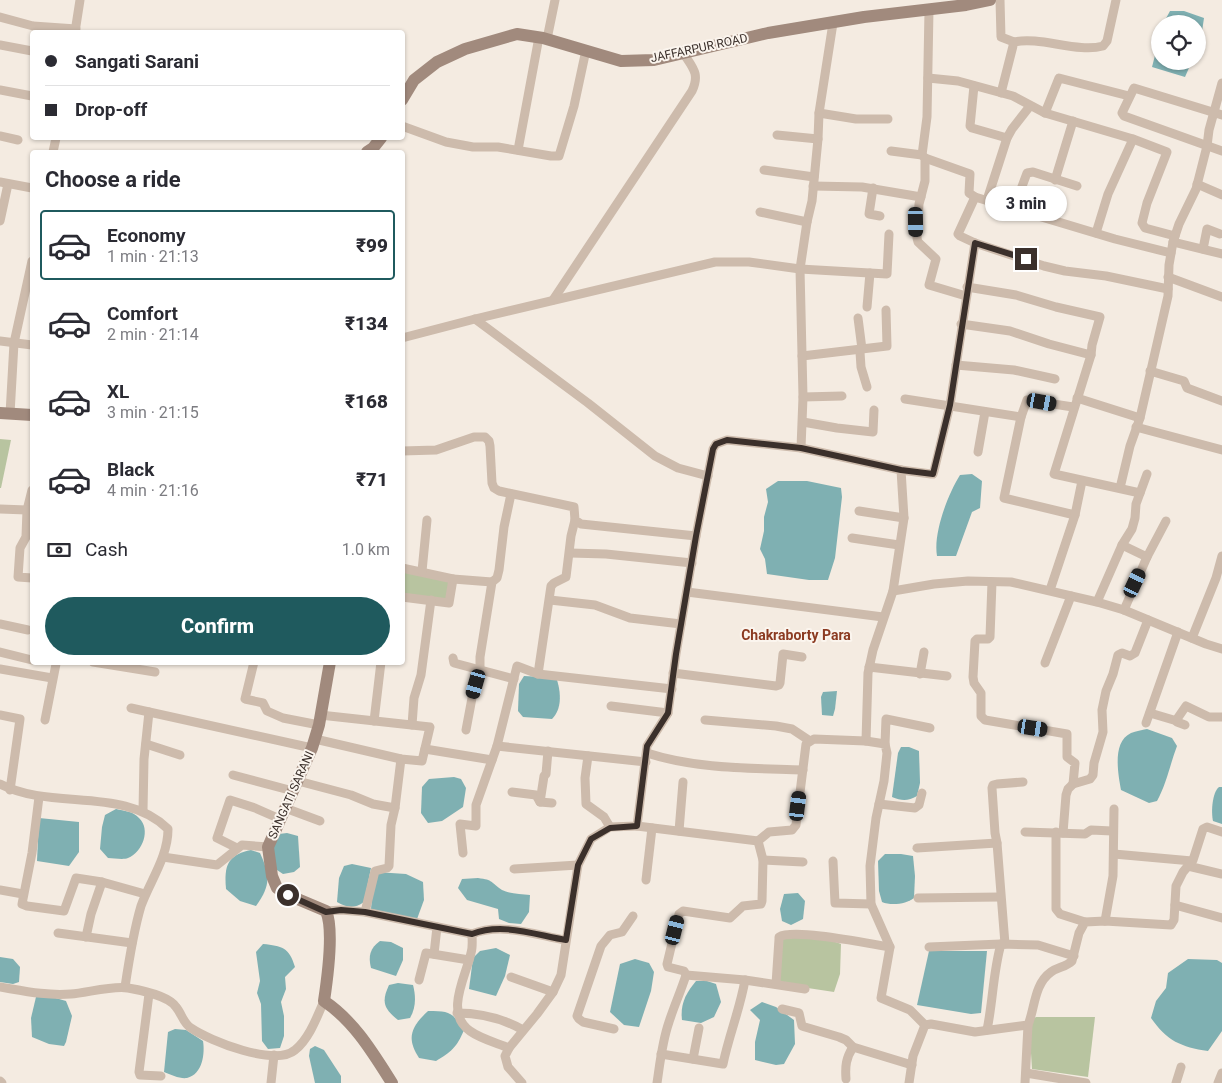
<!DOCTYPE html>
<meta charset="utf-8">
<style>
body{margin:0;font-family:Roboto,sans-serif;background:#f7f7f7;color:#2b2b33;height:100vh;display:flex;flex-direction:column;font-size:19px;white-space:nowrap}
*{box-sizing:border-box;margin:0}
p{font-size:16px;color:#7c7c81}
.icon{flex:none;width:28px;height:28px;fill:none;stroke:currentColor;stroke-width:2;stroke-linecap:round;stroke-linejoin:round}
.map{position:relative;flex:1;overflow:hidden}
.drawer{position:absolute;left:30px;top:150px;width:375px;height:515px;display:flex;flex-direction:column;background:#fff;border-radius:5px;box-shadow:0 1px 4px #0004}
.drawer>*{flex:none}
.banner{position:absolute;left:30px;top:30px;width:375px;height:110px;border-radius:5px;box-shadow:0 1px 4px #0004;display:grid;align-content:center;height:110px;padding:0 15px;background:#fff}
.controls{position:absolute;left:1151px;top:15px;display:grid;gap:10px}
.controls a{display:grid;place-items:center;width:55px;height:55px;border-radius:50%;background:#fff;box-shadow:0 1px 4px #0004;font-size:25px}
.end{position:absolute;width:22px;height:22px;margin:-11px;border:6px solid #3b302b;background:#fff;box-shadow:0 0 0 2px #fff}
.from{border-radius:50%}
.bubble{position:absolute;height:35px;border-radius:18px;background:#fff;box-shadow:0 1px 4px #0004;font-size:16px;font-weight:800;line-height:35px;text-align:center}
.car{position:absolute;width:15px;height:30px;margin:-15px -8px;border-radius:6px;box-shadow:0 0 4px 1px #0007;background:linear-gradient(#222 24%,#8ab4d8 0 40%,#222 0 76%,#8ab4d8 0 86%,#222 0)}
.banner b{display:flex;align-items:center;gap:18px;height:48px;font-size:19px}
.banner b+b{border-top:1px solid #e1e1e2}
.banner i{width:12px;height:12px;background:#2b2b33}
ul{padding:0;list-style:none}
li{display:flex;align-items:center;gap:15px;height:70px;margin:0 10px 8px;padding:0 5px;border:2px solid transparent;border-radius:5px}
li div{flex:1}
li b{display:block;font-size:19px}
li em{font-style:normal;font-weight:800}
li.active{border-color:#1f5a5e}
li>.icon{width:45px;height:45px;stroke-width:1.5}
h2{padding:0 15px;font-size:22px;line-height:60px}
.pay{display:flex;align-items:center;gap:12px;height:55px;padding:0 15px;font-size:19px}
.pay p{margin-inline-start:auto}
.cta{display:flex;gap:10px;margin-top:auto;padding:10px 15px}
.cta a{flex:1;height:58px;border-radius:30px;background:#1f5a5e;color:#fff;font-size:20px;font-weight:800;line-height:58px;text-align:center}
.map>svg:first-child{display:block}
</style>
<div class="map">
<svg width="1222" height="1083" viewBox="0 0 1222 1083">
<rect width="100%" height="100%" fill="#f4ebe1"/>
<g fill="#b8c4a0">
<polygon points="0,439 11,440 1,488 0,488"/>
<polygon points="403,571 452,579 447,601 403,594"/>
<polygon points="782,931 805,931 841,944 840,974 834,992 775,983"/>
<polygon points="1036,1017 1095,1017 1088,1077 1032,1069 1029,1022"/>
</g>
<g fill="#7fb0b2">
<polygon points="1170,11 1184,11 1204,18 1200,45 1198,50 1198,24 1163,24"/>
<polygon points="1160,36 1160,61 1192,61 1185,77 1152,67"/>
<path d="M972 474 982 481 980 508 972 512 956 556H937C933 533 948 494 960 475Z"/>
<polygon points="778,481 807,481 841,488 842,497 835,558 828,580 809,580 767,574 765,559 760,549 764,531 764,517 768,502 766,489"/>
<path d="M524 676 542 677 557 680C561 693 562 709 552 719L523 717 518 711 519 684Z"/>
<polygon points="837,691 835,709 833,716 822,715 821,697 823,692"/>
<path d="M1147 729 1172 738 1177 746C1170 764 1167 783 1157 801L1149 803 1121 790C1118 773 1112 742 1131 733 1136 731 1142 730 1147 729Z"/>
<path d="M901 747H909L919 751 920 783 917 796C908 801 902 801 892 797L898 753Z"/>
<polygon points="454,777 461,779 466,788 463,807 442,821 428,823 421,813 422,787 429,779"/>
<path d="M1219 787H1222V824L1213 821C1211 812 1212 793 1219 787Z"/>
<path d="M116 809C124 811 133 811 139 818 151 829 143 852 128 858 123 860 114 858 108 858L100 849 102 827 105 815Z"/>
<polygon points="39,818 79,822 79,852 69,866 37,861"/>
<polygon points="287,833 298,836 300,867 294,872 283,874 274,868 274,841 279,834"/>
<path d="M251 850 260 853C270 875 271 885 256 906L240 901 226 889C224 866 227 855 251 850Z"/>
<path d="M885 854H901L913 856 915 876 914 898C907 904 891 906 882 902L879 891 878 861Z"/>
<path d="M352 864 371 868 364 902C354 909 347 908 337 902L339 878 344 866Z"/>
<polygon points="376,872 406,874 423,882 424,900 417,919 371,909 373,886"/>
<path d="M478 878C494 880 490 882 502 890 510 894 521 894 530 895L529 912 521 924 509 923 499 919 498 909 467 900 458 888 462 879Z"/>
<polygon points="798,893 805,901 803,919 791,925 782,921 780,909 784,894"/>
<path d="M380 941 391 942 403 948V960L396 976 371 968C368 956 370 948 380 941Z"/>
<path d="M263 944C282 946 289 947 295 967L285 977 286 989 281 1002 284 1016V1036L280 1048 268 1049 262 1041 261 1004 257 993 260 981 256 952Z"/>
<polygon points="496,948 510,955 505,976 496,996 469,989 473,958 480,951"/>
<polygon points="929,951 987,951 981,1013 971,1014 917,1005"/>
<polygon points="0,957 13,959 20,967 19,982 13,984 0,982"/>
<polygon points="635,959 649,963 654,972 651,991 639,1027 624,1025 610,1012 620,964"/>
<path d="M1188 959 1217 960 1222 963V1031L1208 1051C1181 1047 1167 1041 1151 1018L1156 1001 1166 988 1168 973Z"/>
<path d="M696 981H707L716 984 721 1002 714 1017 701 1023 682 1020C680 1004 686 993 696 981Z"/>
<path d="M398 983 413 985C416 996 416 1008 410 1018L398 1020C384 1009 381 1002 389 985Z"/>
<polygon points="36,997 52,997 66,1001 72,1016 66,1042 64,1046 49,1044 32,1037 31,1018"/>
<polygon points="762,1002 776,1007 794,1020 795,1044 784,1064 776,1065 755,1060 755,1042 760,1020 750,1010"/>
<path d="M428 1011C450 1011 452 1012 464 1030 457 1047 451 1052 436 1061L419 1058C406 1038 411 1027 428 1011Z"/>
<path d="M175 1029 186 1030 203 1041C205 1053 203 1074 187 1078 180 1079 171 1075 164 1072L168 1032Z"/>
<polygon points="315,1046 324,1050 341,1076 341,1083 315,1083 309,1056 310,1049"/>
</g>
<g fill="none" stroke-linecap="round" stroke-linejoin="round">
<g stroke="#cdbbac" stroke-width="9">
<polyline points="1000,0 1001,37 1014,42"/>
<polyline points="929,10 927,117 922,155 925,158 925,181 919,204 917,238 918,242 936,259 929,285 966,296"/>
<polyline points="0,17 33,26 76,29"/>
<polyline points="75,32 80,0"/>
<polyline points="547,39 555,0"/>
<polyline points="0,45 32,51"/>
<polyline points="928,78 958,81 1013,96 1045,113 1133,139 1167,152 1147,203 1142,223 1145,228 1175,236"/>
<polyline points="974,86 970,126 972,128 1007,138"/>
<polyline points="0,90 32,96"/>
<path d="M1001 93 1014 42C1040 36 1077 53 1103 46L1107 41 1116 0"/>
<polyline points="819,113 856,119 888,119"/>
<polyline points="1045,113 1059,78 1129,96"/>
<polyline points="1222,115 1134,88 1122,113 1124,116 1222,151"/>
<polyline points="402,126 446,142 473,147 498,147 551,156 559,156 574,106 586,50"/>
<polyline points="777,135 818,139"/>
<polyline points="0,136 18,140"/>
<polyline points="518,150 539,37"/>
<polyline points="891,151 922,155"/>
<polyline points="53,152 56,138"/>
<polyline points="925,158 970,174 969,193 975,197"/>
<polyline points="764,170 814,177"/>
<polyline points="1055,180 1073,121"/>
<polyline points="0,182 32,188"/>
<polyline points="1197,184 1222,195"/>
<polyline points="813,186 862,187 921,197"/>
<polyline points="873,188 869,214 880,216"/>
<polyline points="987,200 1007,138 1012,129 1030,106"/>
<polyline points="1014,208 1027,173 1033,172 1077,186"/>
<polyline points="760,212 807,222"/>
<polyline points="0,221 8,184"/>
<polyline points="1096,233 1108,194 1133,139"/>
<polyline points="1173,242 1222,254"/>
<polyline points="1203,249 1207,229 1220,234"/>
<polyline points="1168,277 1222,297"/>
<polyline points="967,287 1016,295 1056,307 1100,317 1092,345 1091,355 1054,474 1140,493"/>
<polyline points="1168,289 1106,276 1065,271 1044,266 975,243 960,236 958,234 975,197 1115,239 1171,253"/>
<path d="M553 300 692 91C700 74 693 68 684 54"/>
<polyline points="867,307 870,273"/>
<polyline points="858,318 862,349 860,352 861,367 867,387"/>
<polyline points="475,319 588,403 655,456 678,468 708,476"/>
<polyline points="961,324 1010,331 1049,344 1091,355"/>
<polyline points="402,338 475,319 715,262 749,262 800,269 887,274 889,234"/>
<polyline points="0,341 32,345"/>
<polyline points="802,356 887,346 886,310"/>
<polyline points="956,365 1014,370 1055,379"/>
<polyline points="1150,371 1184,381 1187,388 1222,401"/>
<polyline points="803,397 842,396"/>
<polyline points="1077,398 1140,418"/>
<polyline points="905,399 1021,417"/>
<polyline points="1073,407 1027,400 1021,417 1004,498 1075,515"/>
<polyline points="10,414 14,343 32,261"/>
<polyline points="803,422 837,428 873,432 874,410"/>
<polyline points="1136,427 1222,450"/>
<polyline points="402,451 436,450 474,437 485,437 489,441 490,446 492,483 494,488 499,491 574,507 575,520 581,524 696,536"/>
<polyline points="978,452 985,412"/>
<polyline points="901,470 931,474 933,474 934,471 950,405 975,243"/>
<polyline points="1120,488 1130,446 1140,418 1168,296 1169,265 1173,242 1179,224 1196,189 1207,146 1209,130 1222,83"/>
<polyline points="32,490 27,510 26,537 20,548 18,577 32,578"/>
<polyline points="0,509 27,510"/>
<polyline points="859,511 904,518"/>
<polyline points="852,538 899,545"/>
<polyline points="1122,545 1147,557"/>
<polyline points="570,553 606,554 692,563"/>
<polyline points="402,568 453,579 449,603 402,597"/>
<polyline points="422,571 427,520"/>
<polyline points="453,579 492,582"/>
<polyline points="992,582 990,637 988,639 977,639 975,641 973,677 974,683 981,693 981,716 985,720 1067,734 1067,757 1075,763 1073,784"/>
<polyline points="1050,590 1075,515 1082,481"/>
<polyline points="893,591 934,584 968,581 1011,582 1097,602 1124,610 1206,644 1222,649"/>
<polyline points="687,592 883,617"/>
<polyline points="550,600 595,605 630,618 681,624"/>
<polyline points="1097,602 1122,545 1132,529 1135,518 1136,504 1147,474"/>
<polyline points="1124,610 1147,557 1166,521"/>
<polyline points="0,624 28,630"/>
<polyline points="1192,638 1216,578 1222,556"/>
<polyline points="0,652 32,660"/>
<polyline points="453,658 454,663 514,679"/>
<polyline points="93,662 155,672"/>
<polyline points="254,662 245,699 263,703 267,711 283,718 319,725"/>
<polyline points="1045,663 1071,596"/>
<polyline points="869,667 947,676"/>
<polyline points="0,669 52,678"/>
<polyline points="673,673 776,686 779,685 780,683 783,654 802,657"/>
<polyline points="538,674 551,586 554,583 566,577 571,536 575,520"/>
<polyline points="920,674 924,652"/>
<polyline points="611,706 668,713"/>
<polyline points="131,708 312,748"/>
<polyline points="1150,713 1177,721"/>
<polyline points="0,715 20,719 10,790"/>
<polyline points="45,720 56,664"/>
<polyline points="705,720 776,726 792,729 810,741"/>
<polyline points="374,721 381,662"/>
<polyline points="1146,723 1178,632"/>
<polyline points="412,725 414,698 421,675 431,600"/>
<polyline points="1185,725 1177,722 1177,719 1186,706 1209,717 1222,717"/>
<polyline points="466,730 472,698 480,670 480,657 492,582 497,578 499,570 504,527 511,494"/>
<polyline points="315,739 401,759 422,761 430,727 320,715"/>
<polyline points="866,741 885,744 887,753 884,781 876,818 870,866 871,904 890,947 881,998 910,1010 925,1025"/>
<polyline points="146,744 180,755"/>
<polyline points="885,744 886,719 930,728"/>
<polyline points="497,746 646,762"/>
<polyline points="425,749 492,760"/>
<path d="M647 753C696 769 751 768 803 770"/>
<polyline points="588,756 585,778 586,804 604,817 610,827"/>
<polyline points="233,775 293,791"/>
<polyline points="298,781 351,795 373,804 395,808 401,759"/>
<path d="M0 784C52 811 125 786 168 829 168 857 150 881 141 906 133 933 129 960 125 987"/>
<polyline points="512,792 536,795 540,802 552,803"/>
<polyline points="39,797 32,853 22,904 27,906 64,911 76,878 102,882 145,894"/>
<polyline points="540,802 544,776 546,774 548,751"/>
<polyline points="879,804 915,808 919,805 922,793"/>
<polyline points="285,808 320,821"/>
<polyline points="143,811 144,759 149,712"/>
<polyline points="637,826 758,841 769,832 792,830 796,825 806,744 814,739 866,741 868,673 873,650 893,591 904,518 901,470 801,448"/>
<polyline points="679,831 683,782"/>
<polyline points="1025,832 1085,834 1091,830 1112,831"/>
<polyline points="1056,832 1056,909 1060,914 1085,922"/>
<polyline points="1063,833 1066,795 1068,789 1073,784 1090,779 1093,775 1094,763 1103,732 1102,710 1106,691 1113,674 1118,655 1122,653 1130,656 1135,653 1148,620"/>
<polyline points="237,848 217,838 230,800 255,808 280,819"/>
<polyline points="917,848 997,843"/>
<polyline points="463,853 460,824 476,826 476,805 497,746 517,666 538,674 672,689"/>
<polyline points="1114,854 1192,861"/>
<polyline points="163,857 217,865 242,845 268,847"/>
<polyline points="763,860 803,862"/>
<polyline points="833,861 835,903 871,904"/>
<polyline points="1188,866 1222,874"/>
<polyline points="514,869 578,865"/>
<polyline points="646,880 652,828"/>
<polyline points="0,890 23,894"/>
<polyline points="918,898 1000,897"/>
<polyline points="1175,905 1222,918"/>
<path d="M326 911 341 910 365 912 472 934C502 922 536 935 565 940"/>
<polyline points="365,912 375,871 387,868 389,866 391,825 395,808"/>
<polyline points="1105,921 1113,876 1114,809"/>
<polyline points="58,933 132,943"/>
<path d="M472 934C472 940 473 947 471 953 466 976 444 1013 470 1031 481 1039 497 1043 509 1048"/>
<polyline points="86,937 91,914 102,882"/>
<polyline points="1005,944 997,843 995,833 992,788 993,785 997,784 1023,782"/>
<polyline points="929,947 1001,944 1038,945 1074,956"/>
<polyline points="434,954 437,927"/>
<polyline points="686,975 745,980 805,989"/>
<polyline points="511,977 553,992"/>
<polyline points="419,980 426,953 469,960"/>
<path d="M776 984 779 939V937C794 928 870 944 890 947"/>
<path d="M0 987C24 991 47 996 71 994 86 993 114 985 128 988 140 990 169 996 176 1007 182 1014 183 1023 191 1028 210 1041 275 1067 295 1050 309 1039 317 1017 324 1001"/>
<polyline points="149,994 139,1072 140,1075 161,1076"/>
<polyline points="782,1009 799,1013 802,1026 805,1027 839,1037 846,1040 853,1047 912,1065"/>
<path d="M457 1013C482 1013 502 1018 523 1030"/>
<polyline points="614,1029 583,1022 579,1019 577,1016 601,946 610,935 622,932 633,916"/>
<path d="M987 1030C993 1001 993 972 1001 944"/>
<path d="M661 1054 723 1064C729 1035 740 1009 745 980"/>
<polyline points="693,1059 699,1028"/>
<polyline points="1026,1073 1086,1083"/>
<path d="M846 1079C845 1066 846 1058 853 1047"/>
<polyline points="0,1081 2,1083"/>
<polyline points="271,1083 274,1055"/>
<polyline points="522,1083 508,1067 505,1056 509,1048 537,1014 553,992 561,975 578,865 591,839 610,827 637,826 647,746 668,713 676,654 696,536 713,449 716,444 727,440 801,448 803,397 800,269 807,222 812,201 818,139 819,113 833,23"/>
<path d="M657 1083C660 1063 662 1042 669 1022 674 1006 681 991 686 975L684 971 668 967 667 964 679 914 683 911 730 918 743 906 761 904 762 901 763 860 758 841"/>
<path d="M909 1083 913 1056 925 1025 931 1024 975 1032 1028 1025C1035 1008 1034 984 1051 972 1058 967 1066 967 1072 961L1079 933 1085 922 1105 921 1171 925 1174 920 1176 886 1183 872 1193 860 1203 829 1207 827 1222 832"/>
<polyline points="1025,1083 1028,1025"/>
<polyline points="1176,1083 1181,1067"/>
<polyline points="1218,1083 1222,1073"/>
</g>
<g stroke="#a18a7d" stroke-width="12">
<polyline points="402,100 414,80 437,62 465,49 517,34 543,38 621,61 654,60 768,33 864,17 966,5 990,0"/>
<polyline points="367,152 373,148 381,138"/>
<polyline points="0,413 32,415"/>
<path d="M330 662 319 725 312 748 268 847 272 876 277 888 288 895 326 911C334 929 327 981 324 1001 354 1021 373 1053 392 1083"/>
</g>
</g>
<g fill="none" stroke-linecap="round" stroke-linejoin="round">
<path stroke="#3b302b" stroke-width="6" d="M288 895 326 912 341 910 365 912 472 934C502 922 536 935 566 940L578 865 591 839 610 828 637 826 647 746 668 713 676 654 696 536 713 449 716 444 727 440 801 448 901 470 933 474 950 405 975 243 1026 259"/>
</g>
<g text-anchor="middle" stroke-width="4" stroke-linejoin="round" paint-order="stroke">
<g font-size="12" fill="#3b302b" stroke="#fbf5ee">
<text transform="translate(699 48) rotate(-12)" y="4">JAFFARPUR ROAD</text>
<text transform="translate(291 795) rotate(-66)" y="4">SANGATI SARANI</text>
</g>
<g font-size="14" font-weight="bold" fill="#8c3b22" stroke="#fbf5ee">
<text x="796" y="640">Chakraborty Para</text>
</g>
</g>
</svg>
<div class="controls">
<a><svg class="icon" aria-label="locate" viewBox="0 0 24 24"><circle cx="12" cy="12" r="6"/><path d="M12 2v4M12 18v4M2 12h4M18 12h4"/></svg></a>
</div>
<i class="end from" style="left:288px;top:895px"></i>
<i class="end" style="left:1026px;top:259px"></i>
<div class="bubble" style="left:985px;top:186px;width:82px">3 min</div>
<i class="car" style="left:916px;top:222px;rotate:179deg"></i>
<i class="car" style="left:1042px;top:402px;rotate:100deg"></i>
<i class="car" style="left:1135px;top:583px;rotate:25deg"></i>
<i class="car" style="left:476px;top:684px;rotate:196deg"></i>
<i class="car" style="left:1033px;top:728px;rotate:99deg"></i>
<i class="car" style="left:798px;top:806px;rotate:7deg"></i>
<i class="car" style="left:675px;top:930px;rotate:14deg"></i>
<div class="banner">
<b><i class="from"></i>Sangati Sarani</b>
<b><i></i>Drop-off</b>
</div>
<section class="drawer">
<h2>Choose a ride</h2>
<ul>
<li class="active"><svg class="icon" aria-label="car" viewBox="0 0 24 24"><path d="M5 17H2v-5l4-1 3-4h7l3 4 3 1v5h-3M9 17h6M6 11h13"/><circle cx="7" cy="17" r="2"/><circle cx="17" cy="17" r="2"/></svg><div><b>Economy</b><p>1 min · 21:13</p></div><em>₹99</em></li>
<li><svg class="icon" aria-label="car" viewBox="0 0 24 24"><path d="M5 17H2v-5l4-1 3-4h7l3 4 3 1v5h-3M9 17h6M6 11h13"/><circle cx="7" cy="17" r="2"/><circle cx="17" cy="17" r="2"/></svg><div><b>Comfort</b><p>2 min · 21:14</p></div><em>₹134</em></li>
<li><svg class="icon" aria-label="car" viewBox="0 0 24 24"><path d="M5 17H2v-5l4-1 3-4h7l3 4 3 1v5h-3M9 17h6M6 11h13"/><circle cx="7" cy="17" r="2"/><circle cx="17" cy="17" r="2"/></svg><div><b>XL</b><p>3 min · 21:15</p></div><em>₹168</em></li>
<li><svg class="icon" aria-label="car" viewBox="0 0 24 24"><path d="M5 17H2v-5l4-1 3-4h7l3 4 3 1v5h-3M9 17h6M6 11h13"/><circle cx="7" cy="17" r="2"/><circle cx="17" cy="17" r="2"/></svg><div><b>Black</b><p>4 min · 21:16</p></div><em>₹71</em></li>
</ul>
<div class="pay"><svg class="icon" aria-label="cash" viewBox="0 0 24 24"><path d="M3 7h18v10H3z"/><circle cx="12" cy="12" r="2"/></svg>Cash<p>1.0 km</p></div>
<div class="cta"><a>Confirm</a></div>
</section>
</div>
